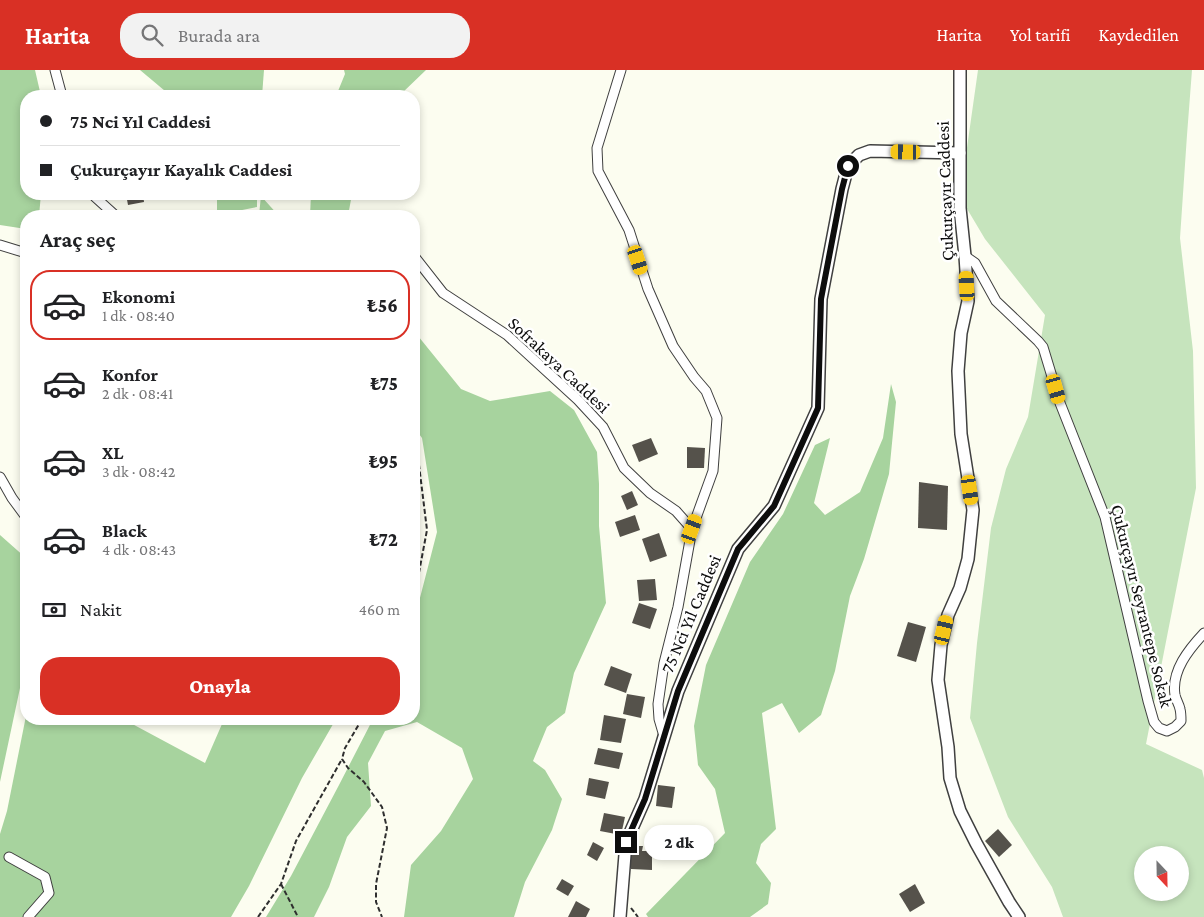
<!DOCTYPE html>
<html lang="tr">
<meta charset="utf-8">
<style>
body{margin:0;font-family:"Crimson Pro",serif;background:#f2f2f2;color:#202124;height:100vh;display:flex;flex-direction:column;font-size:19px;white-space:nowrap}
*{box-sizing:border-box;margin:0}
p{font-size:16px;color:#757577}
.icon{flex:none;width:28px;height:28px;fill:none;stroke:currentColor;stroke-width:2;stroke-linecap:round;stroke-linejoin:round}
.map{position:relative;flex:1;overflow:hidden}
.drawer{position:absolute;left:20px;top:140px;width:400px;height:515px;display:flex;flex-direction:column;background:#fff;border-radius:20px;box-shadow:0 2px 8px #0003}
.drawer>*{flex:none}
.banner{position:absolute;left:20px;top:20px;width:400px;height:110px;border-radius:20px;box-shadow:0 2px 8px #0003;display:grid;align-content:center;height:110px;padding:0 20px;background:#fff}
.needle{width:32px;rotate:158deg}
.tools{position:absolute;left:1134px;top:776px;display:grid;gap:10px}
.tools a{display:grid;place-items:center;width:55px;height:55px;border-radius:50%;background:#fff;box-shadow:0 2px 8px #0003;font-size:25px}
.end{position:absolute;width:22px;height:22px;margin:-11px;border:6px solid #0d0d0d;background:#fff;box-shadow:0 0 0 2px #fff}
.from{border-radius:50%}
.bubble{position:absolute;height:35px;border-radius:18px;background:#fff;box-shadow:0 2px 8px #0003;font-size:16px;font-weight:800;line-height:35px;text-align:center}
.car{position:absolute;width:15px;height:30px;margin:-15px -8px;border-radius:6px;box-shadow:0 0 4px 1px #0007;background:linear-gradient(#f5c518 24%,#345 0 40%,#f5c518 0 76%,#345 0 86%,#f5c518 0)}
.banner b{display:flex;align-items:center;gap:18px;height:48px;font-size:19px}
.banner b+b{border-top:1px solid #e0e0e0}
.banner i{width:12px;height:12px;background:#202124}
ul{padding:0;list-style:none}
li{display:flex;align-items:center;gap:15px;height:70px;margin:0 10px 8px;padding:0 10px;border:2px solid transparent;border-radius:20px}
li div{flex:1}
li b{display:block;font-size:19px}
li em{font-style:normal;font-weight:800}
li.current{border-color:#d93025}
li>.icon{width:45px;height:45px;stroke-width:1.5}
h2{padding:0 20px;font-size:22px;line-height:60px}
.pay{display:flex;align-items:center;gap:12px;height:55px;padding:0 20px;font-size:19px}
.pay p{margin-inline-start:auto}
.primary-button{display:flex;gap:10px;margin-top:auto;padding:10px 20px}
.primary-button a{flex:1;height:58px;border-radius:20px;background:#d93025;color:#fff;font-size:20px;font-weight:800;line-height:58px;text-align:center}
header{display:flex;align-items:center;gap:30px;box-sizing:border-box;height:70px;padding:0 25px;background:#d93025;color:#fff}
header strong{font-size:24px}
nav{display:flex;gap:28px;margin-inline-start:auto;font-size:18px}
.search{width:350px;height:45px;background:#f2f2f2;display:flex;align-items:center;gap:12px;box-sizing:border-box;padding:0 18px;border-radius:20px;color:#757577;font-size:19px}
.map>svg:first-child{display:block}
</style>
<header>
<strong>Harita</strong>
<div class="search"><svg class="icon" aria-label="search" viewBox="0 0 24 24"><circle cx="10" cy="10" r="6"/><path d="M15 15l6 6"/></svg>Burada ara</div>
<nav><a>Harita</a><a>Yol tarifi</a><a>Kaydedilen</a></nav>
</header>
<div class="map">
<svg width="1204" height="847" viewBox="0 0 1204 847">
<rect width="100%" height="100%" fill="#fcfdf0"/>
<path fill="#c6e4bd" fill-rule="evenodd" d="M978 0H1192L1187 65 1180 168 1193 281 1196 418 1146 674 1202 700 1204 708V847H1063L1052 817 1008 747 970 648 977 573 991 458 1006 399 1028 347 1045 245 985 169 960 127ZM1142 785H1180V822H1142Z"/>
<g fill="#a7d39e">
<polygon points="0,0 35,0 41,26 26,26 26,124 41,124 39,146 26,146 26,159 0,155"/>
<polygon points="140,0 264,0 262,26 171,26"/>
<polygon points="344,0 426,0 401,24 401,26 336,26 345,4"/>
<polygon points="217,124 257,124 257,137 217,145"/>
<polygon points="311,124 352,124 348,146 310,146"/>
<polygon points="261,126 279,146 249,146 259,145"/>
<polygon points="414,261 461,319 490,331 550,321 574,340 597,382 599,414 599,456 606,533 574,603 565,643 547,657 533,691 545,700 562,729 552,760 525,812 514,847 404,847 411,795 441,761 473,709 462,678 417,652 385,661 368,693 371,736 347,767 329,817 314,847 266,847 291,806 339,715 373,649 414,649 414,551 437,462 422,368 414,357"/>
<polygon points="891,314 896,332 889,404 864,489 850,526 835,601 821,645 799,663 782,633 762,643 776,759 761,774 756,793 771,813 768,834 750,847 648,847 646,844 725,763 715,719 698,695 694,656 706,595 750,492 783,444 815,375 830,368 814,433 825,445 860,422 883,368"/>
<polygon points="0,465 26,488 26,604 20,618 0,712"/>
<polygon points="26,646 26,649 123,649 205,693 222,654 236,649 336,649 302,708 249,816 231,847 0,847 0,764 7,741"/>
</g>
<g fill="#55524b">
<polygon points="126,124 143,124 144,132 128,135"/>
<polygon points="651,368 658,384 639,392 632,375"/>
<polygon points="687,377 705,378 704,398 687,398"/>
<polygon points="919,412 948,416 947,460 918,458"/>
<polygon points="632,421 638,435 627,440 621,426"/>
<polygon points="635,445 640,460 620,467 615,452"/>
<polygon points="659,463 667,486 650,492 642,469"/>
<polygon points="655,509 657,530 639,531 637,510"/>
<polygon points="639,533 657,539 650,559 632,553"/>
<polygon points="908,552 926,557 916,592 897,586"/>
<polygon points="611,596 632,604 626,623 604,615"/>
<polygon points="627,624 645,627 641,648 623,644"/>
<polygon points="604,645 626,649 621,673 600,670"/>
<polygon points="598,678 623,683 619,699 594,694"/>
<polygon points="589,708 609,712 605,729 586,725"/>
<polygon points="658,715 675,717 672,738 656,736"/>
<polygon points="604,743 625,747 621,765 600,761"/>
<polygon points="998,759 1012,775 999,787 985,771"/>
<polygon points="593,772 604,778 597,791 587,785"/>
<polygon points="631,776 643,776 642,781 652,781 652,800 631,799"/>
<polygon points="562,809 574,816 568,826 556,819"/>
<polygon points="915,814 925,833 910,842 899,824"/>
<polygon points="576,831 590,839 586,847 568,847"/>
</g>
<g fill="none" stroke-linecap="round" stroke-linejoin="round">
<defs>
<g id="minor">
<polyline points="55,0 62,26"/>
<polyline points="621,0 597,78 598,101 629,160 648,219 673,276 694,307 706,321 717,348 713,401 692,459 678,537 664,593 658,634 659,649 664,666"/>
<polyline points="94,124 95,127 116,146"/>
<polyline points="0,175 26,183"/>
<polyline points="414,186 443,223 507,265 578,330 603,357 624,398 650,423 676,441 692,459"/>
<path d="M965 186 975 193 996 231 1038 271 1043 277 1060 333 1105 447 1148 631 1154 652 1159 658 1167 661 1175 657 1181 651C1181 647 1181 643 1180 639 1179 634 1176 630 1175 625 1171 601 1189 579 1204 563"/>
<polyline points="0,407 12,428 26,447"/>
<polyline points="9,787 45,807 49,823 28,847"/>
</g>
<g id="tertiary">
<polyline points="960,0 960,138 965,186 968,231 961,263 958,301 961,364 973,440 968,489 960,518 948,545 941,575 938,610 948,677 950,708 960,741 976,773 1009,832 1019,847"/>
<polyline points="620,847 626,772 645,729 678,621 738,479 774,436 818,338 821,229 842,119 848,96 859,85 870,81 960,83"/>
</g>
</defs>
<use href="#minor" stroke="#404040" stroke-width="11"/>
<use href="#tertiary" stroke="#404040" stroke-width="14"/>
<g stroke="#2f2f2f" stroke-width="2" stroke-dasharray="5 2.5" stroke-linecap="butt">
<polyline points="414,380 419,395 427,460 414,529"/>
<polyline points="362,649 345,678 342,689 348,698 364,712 382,737 387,758 376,814 376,832 382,847"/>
<polyline points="281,814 298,847"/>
<polyline points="631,838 638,847"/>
<polyline points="258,847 281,814 296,771 342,689"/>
</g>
<use href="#minor" stroke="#fff" stroke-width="9"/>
<use href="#tertiary" stroke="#fff" stroke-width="11"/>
</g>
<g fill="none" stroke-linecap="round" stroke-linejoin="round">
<polyline stroke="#0d0d0d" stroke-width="6" points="626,772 645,729 678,621 738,479 774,436 818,338 821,229 842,119 848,96"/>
</g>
<g text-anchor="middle" stroke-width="5" stroke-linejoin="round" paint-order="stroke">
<g font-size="18" fill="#0d0d0d" stroke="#fff">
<text transform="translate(945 121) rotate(-92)" y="6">Çukurçayır Caddesi</text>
<text transform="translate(559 295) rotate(43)" y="6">Sofrakaya Caddesi</text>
<text transform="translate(1142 536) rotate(76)" y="6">Çukurçayır Seyrantepe Sokak</text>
<text transform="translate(691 544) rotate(-67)" y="6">75 Nci Yıl Caddesi</text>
</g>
</g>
</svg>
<div class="tools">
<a><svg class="needle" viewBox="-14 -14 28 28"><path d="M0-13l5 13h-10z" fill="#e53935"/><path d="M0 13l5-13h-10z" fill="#757577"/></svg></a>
</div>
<i class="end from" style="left:848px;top:96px"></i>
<i class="end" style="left:626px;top:772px"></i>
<div class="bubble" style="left:644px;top:755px;width:70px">2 dk</div>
<i class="car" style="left:906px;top:82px;rotate:271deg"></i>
<i class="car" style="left:638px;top:190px;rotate:162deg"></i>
<i class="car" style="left:967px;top:216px;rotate:357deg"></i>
<i class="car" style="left:1056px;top:319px;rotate:164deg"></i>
<i class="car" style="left:970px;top:420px;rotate:172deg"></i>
<i class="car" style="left:692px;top:459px;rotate:20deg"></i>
<i class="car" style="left:944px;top:560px;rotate:13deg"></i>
<div class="banner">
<b><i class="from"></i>75 Nci Yıl Caddesi</b>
<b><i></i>Çukurçayır Kayalık Caddesi</b>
</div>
<section class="drawer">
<h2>Araç seç</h2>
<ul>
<li class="current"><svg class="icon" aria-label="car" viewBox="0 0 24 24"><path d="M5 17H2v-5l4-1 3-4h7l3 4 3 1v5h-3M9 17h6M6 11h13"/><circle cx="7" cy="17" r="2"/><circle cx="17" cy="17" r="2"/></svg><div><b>Ekonomi</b><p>1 dk · 08:40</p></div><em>₺56</em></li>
<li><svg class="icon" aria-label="car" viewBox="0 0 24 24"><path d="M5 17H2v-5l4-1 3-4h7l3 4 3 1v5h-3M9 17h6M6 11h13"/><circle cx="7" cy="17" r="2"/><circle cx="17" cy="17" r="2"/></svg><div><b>Konfor</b><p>2 dk · 08:41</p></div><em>₺75</em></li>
<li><svg class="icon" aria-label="car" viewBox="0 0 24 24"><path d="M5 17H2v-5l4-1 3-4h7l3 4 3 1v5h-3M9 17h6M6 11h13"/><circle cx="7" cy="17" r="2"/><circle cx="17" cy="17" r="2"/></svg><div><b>XL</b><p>3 dk · 08:42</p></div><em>₺95</em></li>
<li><svg class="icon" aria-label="car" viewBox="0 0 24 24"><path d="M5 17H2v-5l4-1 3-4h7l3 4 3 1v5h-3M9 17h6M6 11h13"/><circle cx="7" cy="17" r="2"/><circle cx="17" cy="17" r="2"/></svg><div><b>Black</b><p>4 dk · 08:43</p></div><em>₺72</em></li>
</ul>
<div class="pay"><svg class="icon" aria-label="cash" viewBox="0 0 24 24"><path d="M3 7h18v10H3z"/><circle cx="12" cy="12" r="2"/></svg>Nakit<p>460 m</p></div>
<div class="primary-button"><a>Onayla</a></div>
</section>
</div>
